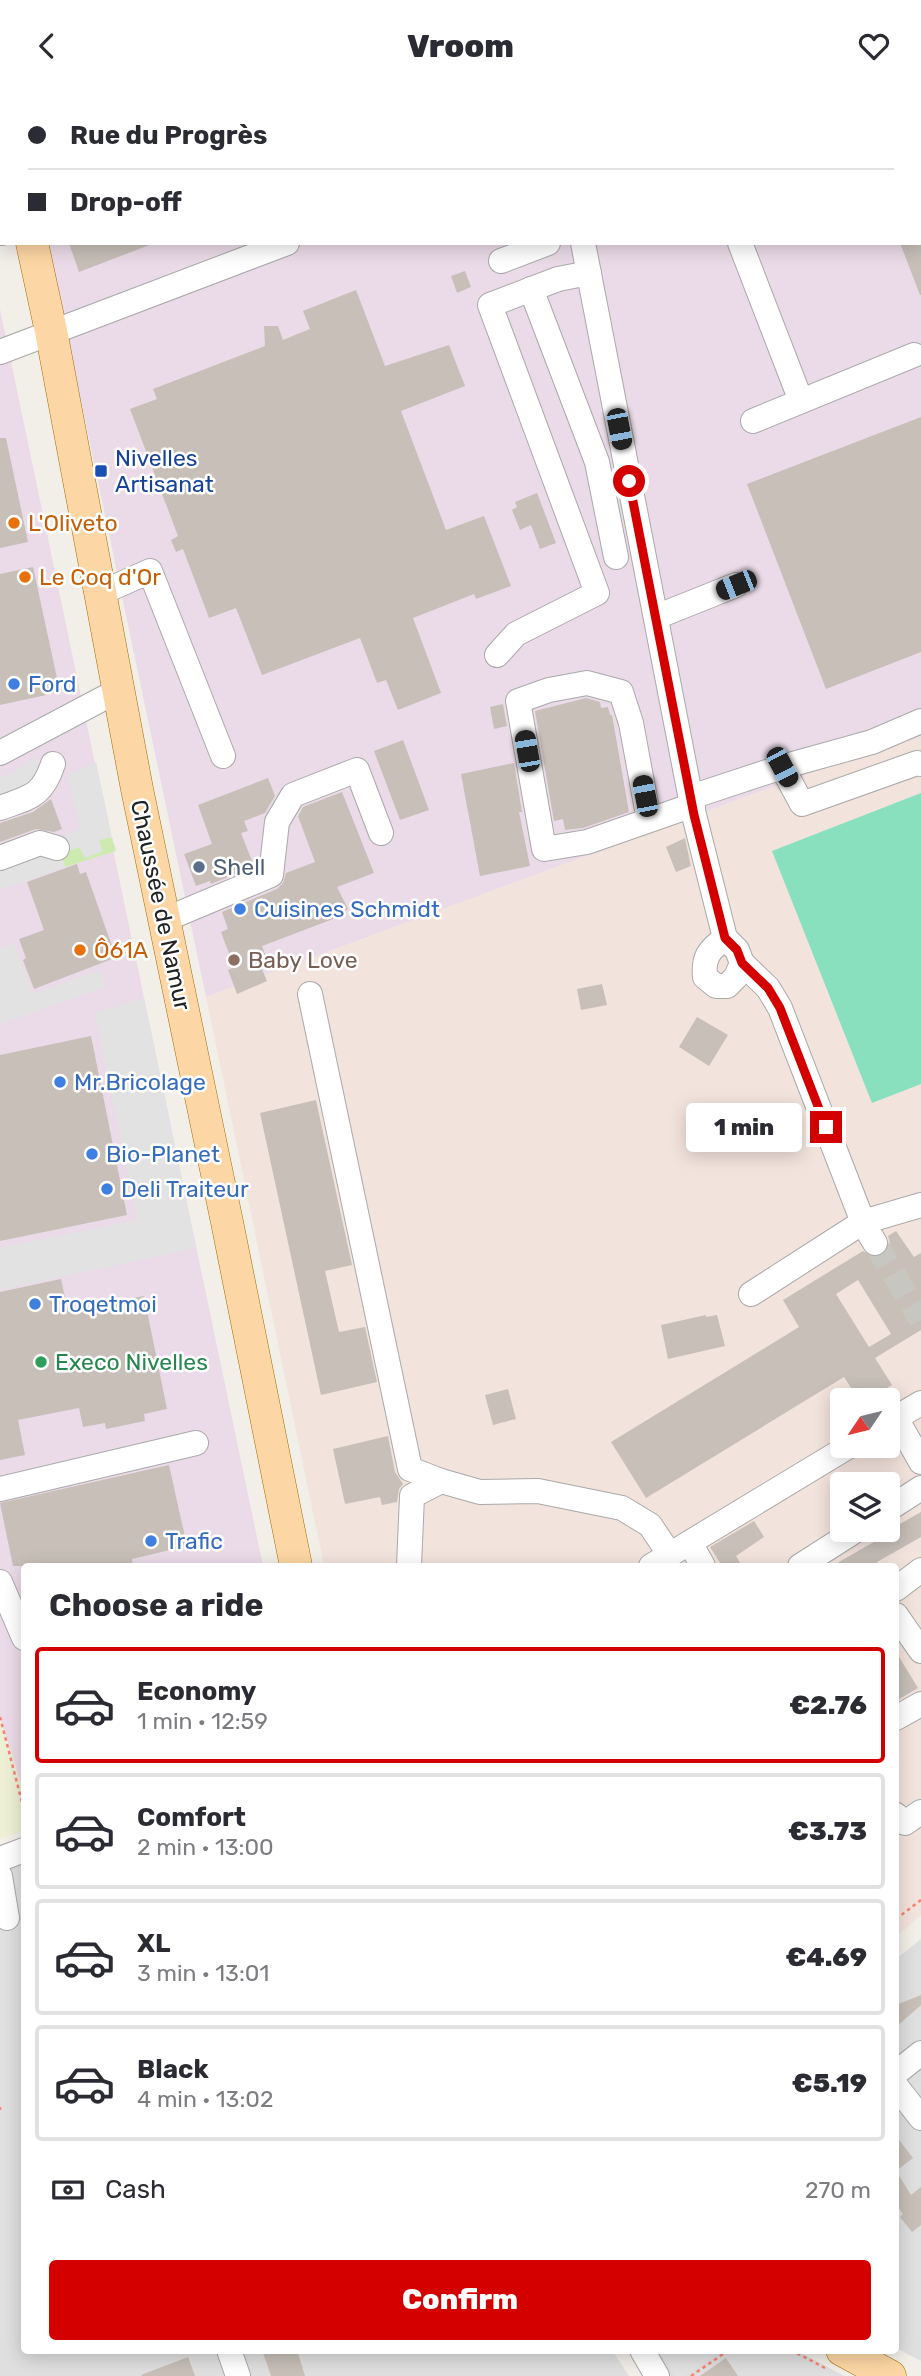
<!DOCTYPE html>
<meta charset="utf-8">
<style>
body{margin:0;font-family:Rubik,sans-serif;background:#f7f7f7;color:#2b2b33;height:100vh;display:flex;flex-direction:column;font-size:26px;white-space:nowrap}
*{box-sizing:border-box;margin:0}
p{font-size:23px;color:#7c7c81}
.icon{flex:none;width:38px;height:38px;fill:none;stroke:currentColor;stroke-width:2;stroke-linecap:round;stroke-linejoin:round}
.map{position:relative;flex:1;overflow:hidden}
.drawer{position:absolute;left:21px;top:1472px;width:878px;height:791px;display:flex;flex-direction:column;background:#fff;border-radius:7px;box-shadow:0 4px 18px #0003}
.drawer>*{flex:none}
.hud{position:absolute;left:0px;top:0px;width:922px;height:154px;box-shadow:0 4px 18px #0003;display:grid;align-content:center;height:154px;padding:0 28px;background:#fff}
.needle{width:46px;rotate:235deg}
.tools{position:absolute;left:830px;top:1297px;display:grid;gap:14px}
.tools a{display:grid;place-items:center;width:70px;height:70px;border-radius:7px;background:#fff;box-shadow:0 4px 18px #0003;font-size:35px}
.end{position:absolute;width:32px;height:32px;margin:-16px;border:9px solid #d40000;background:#fff;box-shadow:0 0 0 4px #fff}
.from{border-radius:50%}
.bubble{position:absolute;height:49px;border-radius:7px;background:#fff;box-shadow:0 4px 18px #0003;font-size:23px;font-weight:800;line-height:49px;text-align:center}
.car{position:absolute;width:21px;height:42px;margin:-21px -10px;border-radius:9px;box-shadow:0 0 5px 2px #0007;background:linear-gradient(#222 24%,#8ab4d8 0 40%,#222 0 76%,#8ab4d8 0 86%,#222 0)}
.hud b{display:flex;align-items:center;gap:24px;height:66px;font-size:26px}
.hud b+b{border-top:2px solid #e1e1e2}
.hud i{width:18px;height:18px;background:#2b2b33}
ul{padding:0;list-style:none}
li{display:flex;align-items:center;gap:21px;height:116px;margin:0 14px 10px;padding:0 14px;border:4px solid #e1e1e2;border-radius:7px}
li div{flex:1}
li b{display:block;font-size:26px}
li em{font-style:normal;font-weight:800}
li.selected{border-color:#d40000}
li>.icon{width:63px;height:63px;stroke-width:1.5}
h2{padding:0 28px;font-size:32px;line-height:84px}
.pay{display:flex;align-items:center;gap:18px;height:77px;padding:0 28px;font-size:26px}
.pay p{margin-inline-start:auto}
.action{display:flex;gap:14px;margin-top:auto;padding:14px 28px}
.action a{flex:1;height:80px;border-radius:7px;background:#d40000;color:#fff;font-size:28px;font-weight:800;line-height:80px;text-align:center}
header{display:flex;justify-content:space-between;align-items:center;height:91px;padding:0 28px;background:#fff;font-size:32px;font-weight:800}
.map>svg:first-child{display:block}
</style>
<header><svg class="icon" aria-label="back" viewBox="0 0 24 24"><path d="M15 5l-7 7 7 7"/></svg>Vroom<svg class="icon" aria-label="heart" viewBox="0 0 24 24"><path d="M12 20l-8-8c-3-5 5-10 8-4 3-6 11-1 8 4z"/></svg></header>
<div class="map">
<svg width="921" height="2285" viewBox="0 0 921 2285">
<rect width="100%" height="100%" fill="#f2efe9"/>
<g fill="#e0dfdf">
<polygon points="24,1772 24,2259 612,2259 629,2285 0,2285 0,1779"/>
<polygon points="921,1848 921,2270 896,2257 896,1868"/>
<polygon points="653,2259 796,2259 844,2285 670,2285"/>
</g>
<g fill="#ebdbe8">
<polygon points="16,0 921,0 921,641 206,906 48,152 920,152 920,2"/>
<polygon points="0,218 263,1475 24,1475 24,1702 0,1627"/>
</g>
<path fill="#f3e3dd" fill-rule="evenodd" d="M921 641V1824L896 1846V1475H324L206 906ZM842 1309H887V1354H842ZM842 1393H887V1438H842Z"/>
<polygon fill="#eef0d5" points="0,1627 24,1702 24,1739 0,1748"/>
<polygon fill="#cdebb0" points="112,746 116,760 65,776 60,763 79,756 85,766 99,749"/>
<polygon fill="#88e0be" points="921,702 921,993 872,1012 772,760"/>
<g fill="#e2e2e2">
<polygon points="34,667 44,685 0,711 0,687 12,682"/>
<polygon points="96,671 112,746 99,749 103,760 85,767 79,756 61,763 65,776 0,799 0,772 67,749 65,743 77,740 80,735 67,685"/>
<polygon points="14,852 33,903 100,879 106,896 0,933 0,858"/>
<polygon points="144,907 196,1157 0,1199 0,1157 137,1129 95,922"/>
<polygon points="658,2259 708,2259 713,2266 684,2285 675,2285"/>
</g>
<g fill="#c7bfb8" fill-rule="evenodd">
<polygon points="69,152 152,152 152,153 79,181"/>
<polygon points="900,152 921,152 921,204 920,204"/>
<polygon points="465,180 471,196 457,202 451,185"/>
<polygon points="356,199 385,275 449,254 465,295 401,320 446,439 484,425 511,495 476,508 474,503 413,527 441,602 398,619 386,589 377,592 360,547 262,584 236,517 209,527 183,458 176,461 171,449 178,445 130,318 157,308 153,298 265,255 264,235 278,235 283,249 310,238 303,220"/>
<polygon points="921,326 921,561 826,598 747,393"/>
<polygon points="0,347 6,347 28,451 0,457"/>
<polygon points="537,402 556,452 540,458 531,434 520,439 512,419 517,416 515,411"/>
<polygon points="33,476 60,601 0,614 0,483"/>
<polygon points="586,607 600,611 601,617 608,616 610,624 612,624 629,721 583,737 565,739 563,728 554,730 535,620"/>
<polygon points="503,613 507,635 494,638 490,616"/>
<polygon points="403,649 429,719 400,729 374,660"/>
<polygon points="514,672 522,721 519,721 530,775 480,785 461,683"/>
<polygon points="268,687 275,705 265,722 244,730 248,740 241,742 254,775 211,793 210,790 196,795 184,763 212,753 198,714"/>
<polygon points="342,701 374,782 337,796 348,818 340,823 341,825 262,855 266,866 258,869 267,890 237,903 228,879 234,876 221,841 228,838 222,821 277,798 283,792 286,782 315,771 298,725 303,716"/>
<polygon points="51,708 62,738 54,741 36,738 0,751 0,732 33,721"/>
<polygon points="685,747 691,775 676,781 666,756"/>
<polygon points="77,773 80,783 86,781 113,858 108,859 112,868 34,898 23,869 26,867 19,848 44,839 27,791"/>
<polygon points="602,893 607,914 581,919 577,898"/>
<polygon points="697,926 728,944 709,975 679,956"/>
<polygon points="91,945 127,1124 0,1150 0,964"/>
<polygon points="316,1009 352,1174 325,1180 339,1241 365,1236 377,1291 321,1304 260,1022"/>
<path d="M896 1140 914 1166 921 1162V1239L875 1267 892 1294 866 1309H859L844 1286 646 1407 611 1351 799 1236 783 1209 863 1160 875 1167 883 1164 890 1152 888 1145ZM858 1189 891 1243 869 1256 836 1203Z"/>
<polygon points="61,1188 68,1221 144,1205 167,1318 144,1323 145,1330 106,1338 105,1332 83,1336 79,1317 18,1329 25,1364 0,1369 0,1201"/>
<polygon points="706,1224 706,1226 717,1224 725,1255 668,1268 661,1234"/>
<polygon points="508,1298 516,1328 493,1334 485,1304"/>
<polygon points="388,1345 395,1381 403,1393 399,1398 397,1411 382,1414 380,1406 345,1413 333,1358"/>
<polygon points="169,1374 187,1455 132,1468 133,1475 13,1475 0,1412"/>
<polygon points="921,1421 921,1446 877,1471 879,1475 832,1475 900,1436 898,1434"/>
<polygon points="754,1430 764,1446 736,1465 742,1475 722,1475 710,1456"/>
<polygon points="896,1561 918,1597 896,1610"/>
<polygon points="921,1904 921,1914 896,1936 896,1914"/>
<polygon points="896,2045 913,2067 896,2080 911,2104 921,2096 921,2134 912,2141 900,2126 903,2123 896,2113"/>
<polygon points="271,2259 297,2259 305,2285 271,2285 263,2262"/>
<polygon points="188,2266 195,2285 142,2285 141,2284"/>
<polygon points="726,2267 738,2285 700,2285"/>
</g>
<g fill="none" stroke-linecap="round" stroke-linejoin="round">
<polyline stroke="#c8c6c1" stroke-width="24" stroke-dasharray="24 12" stroke-linecap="butt" points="875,1152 921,1229"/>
<defs>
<g id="minor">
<polyline points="55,0 56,2"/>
<polyline points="290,0 290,2"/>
<polyline points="443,0 444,2"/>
<polyline points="553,0 554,2"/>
<polyline points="198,2 203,0"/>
<polyline points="689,2 693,0"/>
<polyline points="0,63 2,63"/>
<polyline points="0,142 2,142"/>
<path d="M583 152 694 724 725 847 737 859 742 872 736 886 727 895H716L705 886C703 866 709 859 725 847"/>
<polyline points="740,152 801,310"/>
<polyline points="501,170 548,152"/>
<polyline points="531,198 597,371 616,466"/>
<polyline points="0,261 287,152"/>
<polyline points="753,330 914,264"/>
<polyline points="101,502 150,480 223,665"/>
<polyline points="656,526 736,494"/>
<polyline points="497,564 516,543 597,502 490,214 558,188 589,182"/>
<polyline points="0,662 119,599"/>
<polyline points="782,676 872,651 921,630"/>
<polyline points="691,706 782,676 802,713 917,672 921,673"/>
<path d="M0 717C30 706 42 706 53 673"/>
<polyline points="649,729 631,632 621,601 587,592 549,599 518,610 544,758 587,751 693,714"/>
<polyline points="0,767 40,752 57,757"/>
<polyline points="164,829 271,784 277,731 293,704 357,679 381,742"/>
<polyline points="742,872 768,897 780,917 864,1134 875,1152"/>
<polyline points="310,903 410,1378 441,1390"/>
<polyline points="751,1203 863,1131 921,1114"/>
<polyline points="896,1327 921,1371"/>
<polyline points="887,1332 921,1312"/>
<polyline points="0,1398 196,1352"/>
<polyline points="887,1419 921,1397"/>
<polyline points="690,1452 703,1475"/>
<polyline points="409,1475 412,1405 441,1390 480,1401 538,1400 622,1417 650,1434 670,1464"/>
<polyline points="651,1475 851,1354"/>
<polyline points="800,1475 858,1438"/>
<polyline points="0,1491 24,1547"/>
<polyline points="896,1498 921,1479"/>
<polyline points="896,1524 921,1560"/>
<polyline points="896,1627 921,1613"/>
<polyline points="896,1724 905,1732 921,1721"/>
<polyline points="0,1768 24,1759"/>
<polyline points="0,1785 7,1827"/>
<polyline points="896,1982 921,1962"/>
<polyline points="896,1995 921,2027"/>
<polyline points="229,2259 238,2285"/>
<polyline points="642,2259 657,2285"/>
</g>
<g id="major">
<polyline points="0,4 2,12"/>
<polyline points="32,152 51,240 137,698 227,1131 296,1475"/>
<polyline points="842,2259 890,2285"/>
</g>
</defs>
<use href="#minor" stroke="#a9a9a9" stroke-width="26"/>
<use href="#major" stroke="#a06b00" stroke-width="33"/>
<g stroke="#fa8072" stroke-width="2.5" stroke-dasharray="3.5 3.5" stroke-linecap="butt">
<polyline points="0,1626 24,1719"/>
<polyline points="896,1828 921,1809"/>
<polyline points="0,2016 0,2019"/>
<polyline points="791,2259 825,2277"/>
<polyline points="691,2285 729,2259"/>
</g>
<use href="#minor" stroke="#fff" stroke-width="24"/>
<use href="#major" stroke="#fcd6a4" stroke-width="32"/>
</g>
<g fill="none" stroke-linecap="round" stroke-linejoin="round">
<polyline stroke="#d40000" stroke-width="9" points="629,390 694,724 725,847 737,859 742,872 768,897 780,917 826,1036"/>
</g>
<rect fill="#1a4fb4" stroke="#fff" stroke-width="2.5" x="94" y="373" width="14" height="14" rx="3.5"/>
<g fill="#e8710a" stroke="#fff" stroke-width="2.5">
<circle cx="14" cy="432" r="7"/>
<circle cx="25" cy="486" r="7"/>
<circle cx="80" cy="859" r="7"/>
</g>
<g fill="#3f7fe0" stroke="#fff" stroke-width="2.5">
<circle cx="14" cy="593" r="7"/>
<circle cx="240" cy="818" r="7"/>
<circle cx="60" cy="991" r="7"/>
<circle cx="92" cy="1063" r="7"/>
<circle cx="107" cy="1098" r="7"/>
<circle cx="35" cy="1213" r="7"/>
<circle cx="151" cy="1450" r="7"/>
</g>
<circle fill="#5c6f8a" stroke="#fff" stroke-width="2.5" cx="199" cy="776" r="7"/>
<circle fill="#8d6e63" stroke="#fff" stroke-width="2.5" cx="234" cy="869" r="7"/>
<circle fill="#2e9e5b" stroke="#fff" stroke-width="2.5" cx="41" cy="1271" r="7"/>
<g text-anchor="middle" stroke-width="5" stroke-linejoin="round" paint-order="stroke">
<g font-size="23" fill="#164399" stroke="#fff" text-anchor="start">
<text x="115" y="375">Nivelles<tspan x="115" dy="26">Artisanat</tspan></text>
</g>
<g font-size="23" fill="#c56008" stroke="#fff" text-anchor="start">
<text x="28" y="440">L'Oliveto</text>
<text x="39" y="494">Le Coq d'Or</text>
<text x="94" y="867">Ô61A</text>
</g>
<g font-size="23" fill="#366cbe" stroke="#fff" text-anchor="start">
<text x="28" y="601">Ford</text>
<text x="254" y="826">Cuisines Schmidt</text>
<text x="74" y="999">Mr.Bricolage</text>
<text x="106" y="1071">Bio-Planet</text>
<text x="121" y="1106">Deli Traiteur</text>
<text x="49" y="1221">Troqetmoi</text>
<text x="165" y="1458">Trafic</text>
</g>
<g font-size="23" fill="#4e5e75" stroke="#fff" text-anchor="start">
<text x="213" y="784">Shell</text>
</g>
<g font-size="23" fill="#222" stroke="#fff">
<text transform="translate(161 814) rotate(78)" y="8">Chaussée de Namur</text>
</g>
<g font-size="23" fill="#785e54" stroke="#fff" text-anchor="start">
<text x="248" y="877">Baby Love</text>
</g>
<g font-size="23" fill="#27864d" stroke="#fff" text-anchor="start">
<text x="55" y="1279">Execo Nivelles</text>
</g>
</g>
</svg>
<div class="tools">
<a><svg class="needle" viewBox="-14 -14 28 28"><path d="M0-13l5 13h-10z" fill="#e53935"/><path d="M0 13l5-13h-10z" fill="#7c7c81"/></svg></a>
<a><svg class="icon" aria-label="layers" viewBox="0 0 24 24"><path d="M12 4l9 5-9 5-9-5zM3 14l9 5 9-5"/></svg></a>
</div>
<i class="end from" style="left:629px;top:390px"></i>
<i class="end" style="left:826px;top:1036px"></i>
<div class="bubble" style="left:686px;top:1012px;width:116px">1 min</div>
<i class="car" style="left:619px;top:338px;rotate:169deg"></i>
<i class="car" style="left:736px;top:494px;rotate:248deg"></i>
<i class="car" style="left:527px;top:660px;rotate:350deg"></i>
<i class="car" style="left:782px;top:676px;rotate:152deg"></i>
<i class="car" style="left:645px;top:705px;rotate:349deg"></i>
<div class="hud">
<b><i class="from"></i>Rue du Progrès</b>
<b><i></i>Drop-off</b>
</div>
<section class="drawer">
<h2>Choose a ride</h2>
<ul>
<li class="selected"><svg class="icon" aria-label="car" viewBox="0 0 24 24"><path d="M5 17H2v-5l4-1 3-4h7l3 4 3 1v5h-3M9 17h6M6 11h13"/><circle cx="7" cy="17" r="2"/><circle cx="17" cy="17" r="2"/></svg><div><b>Economy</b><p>1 min · 12:59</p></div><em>€2.76</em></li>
<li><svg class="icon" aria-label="car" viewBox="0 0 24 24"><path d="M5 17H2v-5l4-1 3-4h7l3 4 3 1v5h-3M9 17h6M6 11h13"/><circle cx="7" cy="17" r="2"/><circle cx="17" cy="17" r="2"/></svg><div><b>Comfort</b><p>2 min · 13:00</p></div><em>€3.73</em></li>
<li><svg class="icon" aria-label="car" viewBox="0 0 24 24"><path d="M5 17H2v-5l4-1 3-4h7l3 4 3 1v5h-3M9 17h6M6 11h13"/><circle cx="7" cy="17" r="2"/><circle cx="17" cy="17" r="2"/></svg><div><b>XL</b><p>3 min · 13:01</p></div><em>€4.69</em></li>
<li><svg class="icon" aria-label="car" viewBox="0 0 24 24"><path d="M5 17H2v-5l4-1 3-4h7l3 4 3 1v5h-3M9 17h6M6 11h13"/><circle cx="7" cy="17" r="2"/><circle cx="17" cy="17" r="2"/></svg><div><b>Black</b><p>4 min · 13:02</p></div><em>€5.19</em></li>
</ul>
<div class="pay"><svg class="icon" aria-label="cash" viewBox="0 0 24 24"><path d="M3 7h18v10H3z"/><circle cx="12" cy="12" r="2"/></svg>Cash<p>270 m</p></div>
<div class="action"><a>Confirm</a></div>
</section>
</div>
